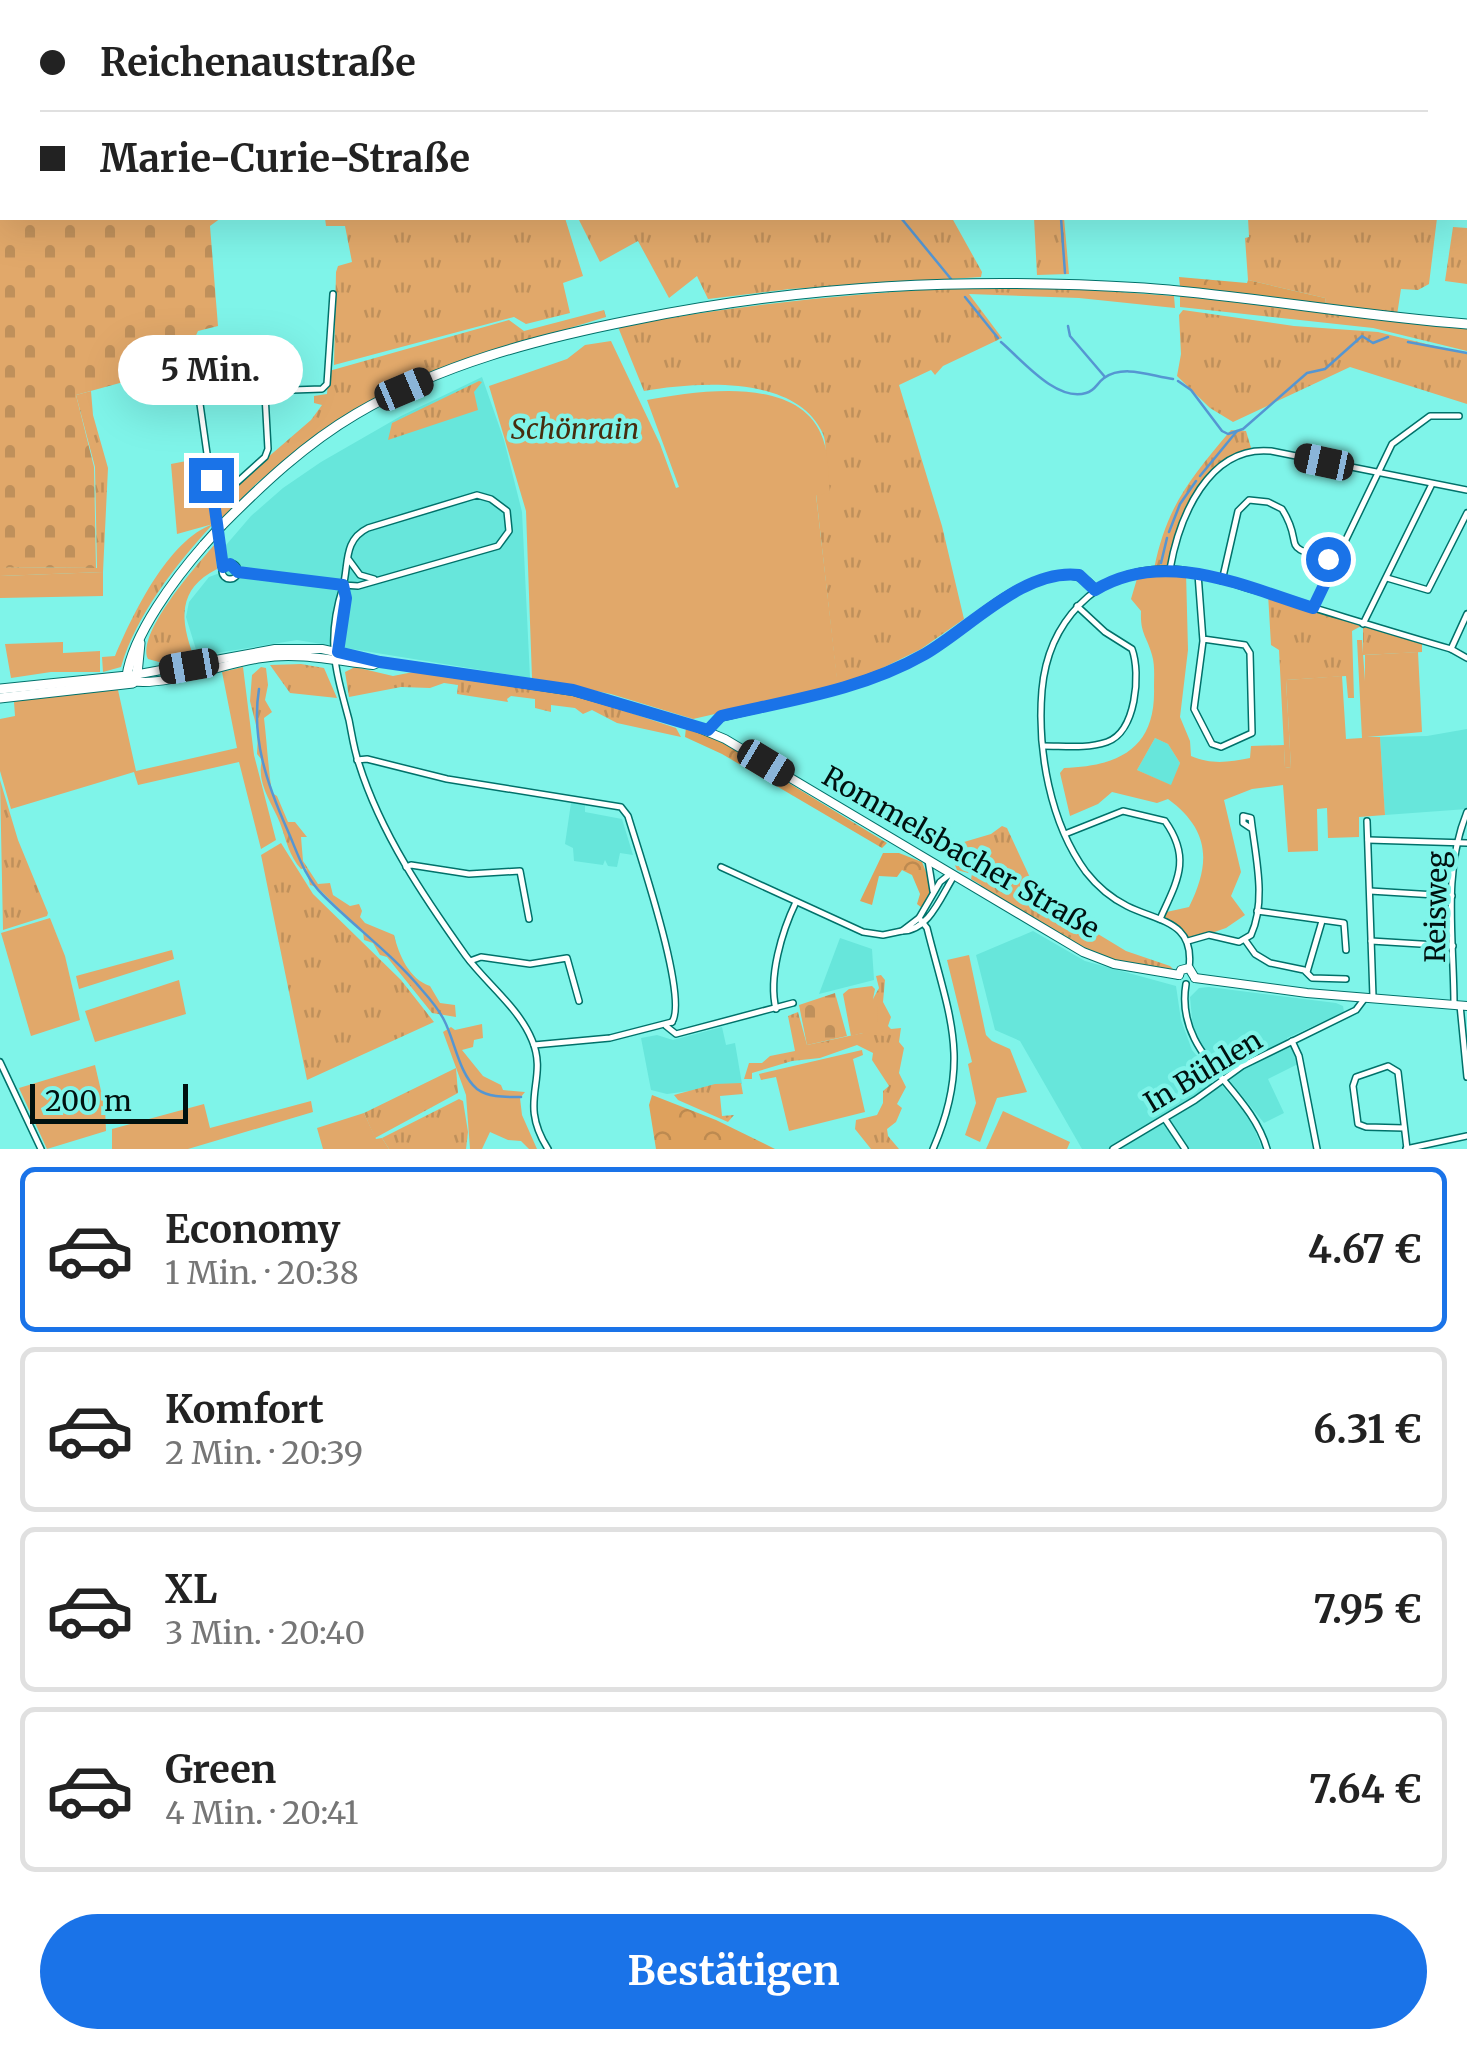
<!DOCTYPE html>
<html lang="de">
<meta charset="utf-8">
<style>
body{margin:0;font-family:Merriweather,serif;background:#f6f6f6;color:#222;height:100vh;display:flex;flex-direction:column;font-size:38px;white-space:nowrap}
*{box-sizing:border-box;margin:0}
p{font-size:32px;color:#767676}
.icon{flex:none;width:55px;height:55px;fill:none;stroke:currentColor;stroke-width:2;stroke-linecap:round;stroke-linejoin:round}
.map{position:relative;height:1149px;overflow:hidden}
.panel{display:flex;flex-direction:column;background:#fff;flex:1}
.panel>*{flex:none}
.hud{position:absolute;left:0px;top:0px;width:1468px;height:220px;box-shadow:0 10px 40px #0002;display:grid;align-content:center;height:220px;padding:0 40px;background:#fff}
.scale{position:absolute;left:30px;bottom:25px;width:158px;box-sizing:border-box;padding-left:10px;border:5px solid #00110f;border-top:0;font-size:28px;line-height:35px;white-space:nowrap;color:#00110f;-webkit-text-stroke:8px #7ff4e9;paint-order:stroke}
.end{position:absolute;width:45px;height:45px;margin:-22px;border:12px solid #1a73e8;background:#fff;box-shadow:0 0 0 5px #fff}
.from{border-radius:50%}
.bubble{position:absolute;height:70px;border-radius:35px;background:#fff;box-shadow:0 10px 40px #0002;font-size:32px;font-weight:700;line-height:70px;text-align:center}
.car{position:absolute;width:30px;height:60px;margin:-30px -15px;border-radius:12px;box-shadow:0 0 8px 2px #0007;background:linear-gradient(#222 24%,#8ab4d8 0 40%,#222 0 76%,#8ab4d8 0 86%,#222 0)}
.hud b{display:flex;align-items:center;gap:35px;height:95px;font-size:38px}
.hud b+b{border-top:2px solid #e0e0e0}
.hud i{width:25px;height:25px;background:#222}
ul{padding:18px 0 0;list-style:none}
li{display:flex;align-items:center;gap:30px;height:165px;margin:0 20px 15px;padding:0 20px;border:5px solid #e0e0e0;border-radius:15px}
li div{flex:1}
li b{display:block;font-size:38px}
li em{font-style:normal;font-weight:700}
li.selected{border-color:#1a73e8}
li>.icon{width:90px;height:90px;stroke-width:1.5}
.action{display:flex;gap:20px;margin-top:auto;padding:20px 40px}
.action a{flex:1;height:115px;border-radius:60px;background:#1a73e8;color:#fff;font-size:40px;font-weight:700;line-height:115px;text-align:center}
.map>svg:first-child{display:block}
</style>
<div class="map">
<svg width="1467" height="1149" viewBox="0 0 1467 1149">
<defs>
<pattern id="grass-tufts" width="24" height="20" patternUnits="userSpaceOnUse" patternTransform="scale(2.5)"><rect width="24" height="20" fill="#e1a86a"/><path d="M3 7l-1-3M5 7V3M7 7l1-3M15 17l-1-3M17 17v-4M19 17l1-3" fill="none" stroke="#bf905b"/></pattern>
<pattern id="forest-crowns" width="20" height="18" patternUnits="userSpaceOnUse" patternTransform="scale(2.5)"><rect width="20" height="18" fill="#dea15d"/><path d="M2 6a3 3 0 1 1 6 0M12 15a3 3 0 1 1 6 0" fill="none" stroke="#bd8a50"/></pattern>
<pattern id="cemetery-stones" width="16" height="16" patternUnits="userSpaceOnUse" patternTransform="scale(2.5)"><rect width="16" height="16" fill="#e1a86a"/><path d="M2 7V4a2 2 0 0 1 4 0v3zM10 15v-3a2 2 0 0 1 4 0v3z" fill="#bf905b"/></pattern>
</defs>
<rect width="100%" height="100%" fill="#7ff4e9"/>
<g fill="#67e6db">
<polygon points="482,377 504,440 522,512 530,678 297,640 198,656 186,617 189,602 209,577 220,573 220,552 251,516 283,488 321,462 401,416"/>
<polygon points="1467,729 1467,809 1385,815 1380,737 1427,736"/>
<polygon points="1155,738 1168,744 1180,763 1172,786 1137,770"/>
<polygon points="571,803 585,805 585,812 622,819 633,855 620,853 617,867 608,866 605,860 603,865 574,861 573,848 565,844"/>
<polygon points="1033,931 1085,961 1176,986 1181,1020 1192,1050 1251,1120 1262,1149 1082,1149 1020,1041 995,1030 976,955"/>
<polygon points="840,938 872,949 874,980 819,994"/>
<polygon points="1209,987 1336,1003 1343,1006 1344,1012 1287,1038 1298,1064 1268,1079 1284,1113 1264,1123 1201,1045 1193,1030 1190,997 1199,988"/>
<polygon points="722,1027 726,1045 735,1043 742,1084 667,1094 651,1090 641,1038 657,1035 673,1040"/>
</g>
<g fill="url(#grass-tufts)">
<polygon points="325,218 565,218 583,276 563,283 570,313 526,324 514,317 334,365 336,272 338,266 352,262 345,226 326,226"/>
<polygon points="578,218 952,218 982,272 981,277 790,289 708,299 697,276 669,298 638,241 600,262"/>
<polygon points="1034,218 1064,218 1069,274 1037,275"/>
<polygon points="1248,218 1437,218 1429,284 1418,290 1401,289 1397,315 1326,304 1325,298 1248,280 1245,238 1249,237"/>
<polygon points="1453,227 1467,228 1467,284 1445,281"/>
<path d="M966 287 1079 289 1174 296 1175 308 1079 298 969 294 1002 338 943 366 935 375 931 370 899 385 942 526 964 619 921 649 838 690 816 494 830 492 820 488C822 473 829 448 823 434 797 374 696 382 644 391L618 327C733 305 849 294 966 287Z"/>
<polygon points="1180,296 1467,329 1467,351 1373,328 1180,307"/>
<polygon points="604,310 606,317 461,361 321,433 258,482 216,524 214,504 311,420 322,405 314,403 314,396 327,394 329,371 509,320 524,331"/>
<polygon points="1183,310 1294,326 1378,332 1467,354 1467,404 1350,367 1233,422 1210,408 1177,376 1181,354 1179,315"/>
<polygon points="479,381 482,382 474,392 478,410 388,440 392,423"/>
<polygon points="91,391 93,415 108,468 103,572 0,576 0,567 97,568 95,467 76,395"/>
<path d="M1231 430 1246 431 1252 451C1199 466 1184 522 1170 569H1154C1167 505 1190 479 1231 430Z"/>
<path d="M213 524C177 563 136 615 121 667L103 672 102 657 115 656C133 614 168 540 213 524Z"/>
<path d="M215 544 217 569C177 589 180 620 194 657L159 662 148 659C136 633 197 565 215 544Z"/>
<polygon points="1268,594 1422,641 1422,652 1363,655 1363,625 1352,631 1354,698 1348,698 1346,676 1286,680 1291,768 1285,767 1279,650 1271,645"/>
<polygon points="301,664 324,668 337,698 290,693 270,665"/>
<path d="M261 667 266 668 268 685 265 700 272 712 264 718C267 744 268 766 272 793L277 796 288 822H295L307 837H301L303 861 318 884 330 883 333 895 350 906 359 904 362 911 360 917 365 923 394 935C399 955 409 979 430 986L440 1003 455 1005 456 1017 432 1013 387 957 380 955 373 943 364 940 363 932 317 887 310 885 306 868 301 869C289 856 286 839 280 823 272 803 256 783 262 760L257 754 258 733 250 701 252 675Z"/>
<polygon points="355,667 393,676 413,672 571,693 676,728 681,737 617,723 592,710 583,714 575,708 551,705 551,712 535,708 535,699 511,696 507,699 508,702 457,694 458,685 444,683 430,688 401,687 349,697 345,672"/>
<polygon points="0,780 18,840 48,913 47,916 3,930"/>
<polygon points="1002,826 1007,828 1033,884 1065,914 1126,951 1170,966 1179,975 1093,957 979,891 981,885 971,879 972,874 957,870 947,847 991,834"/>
<polygon points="281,843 313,894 401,980 434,1022 307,1080 261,855"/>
<polygon points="881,975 885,980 883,1002 891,1017 888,1026 891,1029 901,1028 899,1042 904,1048 899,1073 906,1087 897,1104 902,1108 896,1122 887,1129 888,1136 899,1149 871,1149 855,1129 856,1120 877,1115 883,1103 883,1091 889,1086 872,1060 873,1053 857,1045 820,1058 792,1061 752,1073 752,1079 744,1079 749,1063 762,1063 770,1056 795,1051 788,1016 798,1012 807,1045 863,1033 877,1022 873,999 879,988 876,976"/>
<polygon points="456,1068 458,1093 375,1138 364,1113"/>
<polygon points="741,1083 743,1094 720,1096 722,1116 734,1115 728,1122 678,1100 674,1095 715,1084"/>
<polygon points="459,1099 463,1101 468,1132 466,1149 389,1149 382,1138"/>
</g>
<g fill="url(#forest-crowns)">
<polygon points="1179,277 1247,283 1248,280 1325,298 1326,304 1180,287"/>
<polygon points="686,727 723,743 887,843 882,848 722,754 685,737"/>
<polygon points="883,853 899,853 922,862 932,887 922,908 917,904 920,894 912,875 902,870 897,877 879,876 872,905 860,901"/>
<polygon points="652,1095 716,1120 775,1149 656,1149 649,1105"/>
</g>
<g fill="url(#cemetery-stones)">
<polygon points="0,164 2,218 221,218 210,226 218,326 198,331 182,366 76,395 94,467 96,568 0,567"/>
<polygon points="835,993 847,1036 807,1045 799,1005"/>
</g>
<g fill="#e1a86a" fill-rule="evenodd">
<path d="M611 341 660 444 676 488 679 487 647 400C698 391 801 374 823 439 829 456 828 475 830 493L816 495 838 686 693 719 611 694 532 678 526 511 489 386 567 359 585 345Z"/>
<polygon points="207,457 213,524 177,534 171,464"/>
<path d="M1154 569 1186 572 1188 650 1180 717 1190 741 1191 756C1212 765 1229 762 1250 758L1251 746 1284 745 1285 767 1291 768 1286 680 1342 676 1346 739 1362 738 1357 640H1362L1365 681V655L1418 652 1422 732 1367 737H1380L1385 815 1359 817V837L1328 838 1327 808 1317 809 1318 851 1288 852 1283 785 1252 789 1224 800 1241 872 1231 896 1245 915 1226 928 1188 941 1160 919 1162 913 1189 907C1211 863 1210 830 1168 799L1157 803 1112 792 1098 804 1070 816 1060 773 1064 768C1120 766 1156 748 1154 687 1154 677 1155 665 1152 655 1147 636 1140 634 1141 611L1131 599 1139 572ZM1155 738 1168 744 1180 763 1171 785 1137 770Z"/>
<polygon points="103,572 103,596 0,598 0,576"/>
<polygon points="63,642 63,653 100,651 100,672 51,672 11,678 5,644"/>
<polygon points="243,667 254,755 276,840 261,849 239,762 138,785 134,772 11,809 0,771 0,719 15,716 14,702 24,699 118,690 136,771 237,748 222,672"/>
<polygon points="50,918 65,956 80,1020 31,1036 1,933"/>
<polygon points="172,950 174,959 79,989 76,976"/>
<polygon points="969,955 986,1035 992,1041 1010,1049 1027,1092 997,1098 980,1142 965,1135 976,1103 968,1064 972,1062 947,960"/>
<polygon points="179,980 186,1014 95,1042 85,1011"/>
<polygon points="872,986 875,989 873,999 878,1006 877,1022 884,1029 884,1036 863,1033 851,1036 843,994 849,989"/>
<polygon points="482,1024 483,1038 474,1040 473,1047 462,1050 483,1076 501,1085 503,1090 525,1092 520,1098 522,1115 537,1149 529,1149 521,1141 508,1140 490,1132 482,1149 470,1149 466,1095 443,1032 451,1027 455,1030"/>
<polygon points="862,1050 863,1055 853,1059 865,1112 789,1131 776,1077 761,1080 759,1074"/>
<polygon points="95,1065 105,1108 106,1131 47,1149 19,1088"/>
<polygon points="311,1101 313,1112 188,1149 112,1149 112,1129 204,1104 210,1128"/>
<polygon points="1003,1111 1070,1142 1067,1149 986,1149"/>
<polygon points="364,1113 376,1139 382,1138 389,1149 323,1149 317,1128"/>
</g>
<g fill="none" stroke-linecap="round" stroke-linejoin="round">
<g stroke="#5596d2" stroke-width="2.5">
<polyline points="725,0 727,2"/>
<polyline points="901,218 951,279"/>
<polyline points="1061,218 1065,273"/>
<polyline points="965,297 998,338"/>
<polyline points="1068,326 1070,336 1105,377"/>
<path d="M1001 342C1022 360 1056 402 1086 393 1095 391 1097 383 1104 378 1124 364 1151 376 1173 379"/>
<polyline points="1408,342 1467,353"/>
<polyline points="1178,381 1191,390 1222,431 1228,434 1243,429 1307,373 1325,369 1362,336 1373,343 1388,337"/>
<polyline points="1200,476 1237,431"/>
<polyline points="1169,532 1180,504 1196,481"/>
<polyline points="1161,563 1167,538"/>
<path d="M259 689C251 738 267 784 287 829 297 851 304 877 323 895 356 928 392 954 422 990 430 999 439 1010 444 1020 455 1041 459 1074 477 1089 489 1098 506 1097 521 1097"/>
</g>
<defs>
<g id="street">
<polyline points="482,0 484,2"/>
<polyline points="949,2 953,0"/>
<polyline points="213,504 265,457 268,449 262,340"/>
<polyline points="349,560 360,575 374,579"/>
<circle cx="230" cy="571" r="8"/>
<polyline points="223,567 200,404 202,387 263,391 322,389 327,384 333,294"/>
<path d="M1170 569C1179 518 1208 445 1271 451L1467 490"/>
<path d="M237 572 343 585 358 586 498 546 509 531 507 511 491 499 477 495 368 528C343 540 349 564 343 587 326 640 335 668 349 720 352 735 354 750 359 764 381 834 424 897 466 956 486 983 519 1008 532 1040 549 1080 517 1101 548 1149"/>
<polyline points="1198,574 1203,641 1194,709 1212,744 1221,747 1252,733 1250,653 1245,645 1203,639"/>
<polyline points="1387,578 1428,590 1467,513"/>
<path d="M1222 581 1238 511 1249 500 1268 502 1282 509C1307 549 1274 546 1335 560"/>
<polyline points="1313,608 1392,444 1430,416 1459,416"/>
<polyline points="1363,624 1432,484"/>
<polyline points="1451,649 1467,614"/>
<polyline points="337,653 346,598 343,585"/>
<path d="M1043 746C1065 746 1086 749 1107 742 1136 732 1141 674 1132 649L1105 632 1077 606"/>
<path d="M357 760 367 759 447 779 621 807 628 816C638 850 689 998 672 1022"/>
<polyline points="1367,821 1373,997"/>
<path d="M1065 834 1123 811 1165 821C1192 859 1177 881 1160 919"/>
<polyline points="1368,840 1467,843"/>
<polyline points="928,860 933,891"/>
<polyline points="406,867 411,865 469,874 520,871 529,919"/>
<polyline points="721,867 863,932 883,935 902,931"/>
<path d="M950 874 940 882 919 918 902 931C929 931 941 896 954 876"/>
<polyline points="1370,891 1452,896"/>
<polyline points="1257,911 1344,923 1346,950"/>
<path d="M919 918 927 928C949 1016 972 1060 933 1149"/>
<polyline points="1245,940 1255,954 1270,963 1304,970 1312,978 1346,979"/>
<path d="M1188 941 1209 935 1239 942 1251 935C1267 900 1255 855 1251 818L1243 816V823L1252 829"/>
<polyline points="1371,941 1453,946"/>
<polyline points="470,961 481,957 530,964 567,958 579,1001"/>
<path d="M1189 968C1195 921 1159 922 1127 906 1111 898 1097 886 1086 872 1050 823 1037 750 1042 690 1048 623 1095 570 1165 569 1194 568 1226 582 1254 590 1319 609 1385 630 1451 649L1467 658"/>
<polyline points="1307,972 1322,921"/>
<path d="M1186 984C1174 1056 1249 1086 1267 1149"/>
<path d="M1454 1005C1454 940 1442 873 1467 812"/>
<polyline points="1460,1005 1467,1077"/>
<path d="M776 1009C768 977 782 931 796 902"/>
<polyline points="666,1026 676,1034 793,1003"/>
<polyline points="1292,1041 1299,1056 1317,1149"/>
<polyline points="534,1045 610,1038 672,1022"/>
<polyline points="0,1062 41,1149"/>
<polyline points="1165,1119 1185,1149"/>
<polyline points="1404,1128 1366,1127 1358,1124 1353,1086 1356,1077 1388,1066 1398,1072 1407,1149"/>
<polyline points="1113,1149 1195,1100 1242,1066 1356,1010 1365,998"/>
<polyline points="1406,1149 1467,1136"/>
</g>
<g id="secondary">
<polyline points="237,2 239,0"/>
<polyline points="0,153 2,152"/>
<polyline points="134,675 275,649 322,649 380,662 573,691 689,724 725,739 1083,952 1114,964 1179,975"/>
<path d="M131 681C167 687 224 663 262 658 298 652 337 661 373 665L380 662"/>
<path d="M707 730 721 717C789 700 856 690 918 658 960 636 996 594 1041 580 1062 573 1081 570 1095 590"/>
<polyline points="1179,975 1181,970 1189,968 1195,978"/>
<polyline points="1195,978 1307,993 1467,1006"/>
</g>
<g id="primary">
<path d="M222 525C263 484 305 444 356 414 441 364 537 339 633 320 805 285 969 277 1144 288 1252 296 1359 316 1467 324"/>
<path d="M0 689 127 676C133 634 176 577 204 545"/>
<polyline points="0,698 133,683 137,674 140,643"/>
</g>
</defs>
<use href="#street" stroke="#00716a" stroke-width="8"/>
<use href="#secondary" stroke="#00716a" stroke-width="10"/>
<use href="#primary" stroke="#00716a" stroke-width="11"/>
<use href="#street" stroke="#fff" stroke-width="5"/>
<use href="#secondary" stroke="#fff" stroke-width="8"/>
<use href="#primary" stroke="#fff" stroke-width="9"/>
<defs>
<polyline id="primary-bridge" points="204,545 222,525"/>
</defs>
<use href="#primary-bridge" stroke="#00716a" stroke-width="11" stroke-linecap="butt"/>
<use href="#primary-bridge" stroke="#fff" stroke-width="9"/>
</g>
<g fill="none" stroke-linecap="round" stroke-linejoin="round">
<path stroke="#1a73e8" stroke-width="12" d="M211 480 223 567 230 564 238 572 343 585 346 598 338 652 380 662 573 690 708 730 721 716C791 700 862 690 925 654 970 628 1024 568 1079 575L1095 590C1164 548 1243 586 1313 608L1336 560 1328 559"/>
</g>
<g text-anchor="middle" stroke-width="9" stroke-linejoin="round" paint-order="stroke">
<g font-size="28" font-style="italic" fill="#462d0f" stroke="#7ff4e9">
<text x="575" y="439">Schönrain</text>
</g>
<g font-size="28" fill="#00110f" stroke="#7ff4e9">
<text transform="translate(961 852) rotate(30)" y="10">Rommelsbacher Straße</text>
<text transform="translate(1436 907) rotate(-89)" y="10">Reisweg</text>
<text transform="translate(1203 1071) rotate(-31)" y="10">In Bühlen</text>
</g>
</g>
</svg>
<div class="scale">200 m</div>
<i class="end from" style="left:1328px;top:559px"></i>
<i class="end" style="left:211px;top:480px"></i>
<div class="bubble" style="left:118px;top:335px;width:185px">5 Min.</div>
<i class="car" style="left:404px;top:389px;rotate:67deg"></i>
<i class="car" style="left:1324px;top:462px;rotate:282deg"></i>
<i class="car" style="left:189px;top:666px;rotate:260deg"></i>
<i class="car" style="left:766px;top:763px;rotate:121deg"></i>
<div class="hud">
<b><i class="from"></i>Reichenaustraße</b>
<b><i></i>Marie-Curie-Straße</b>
</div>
</div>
<section class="panel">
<ul>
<li class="selected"><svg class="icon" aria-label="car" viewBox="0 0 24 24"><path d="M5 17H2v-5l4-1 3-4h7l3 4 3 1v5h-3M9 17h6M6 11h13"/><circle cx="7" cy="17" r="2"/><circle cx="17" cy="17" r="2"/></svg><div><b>Economy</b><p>1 Min. · 20:38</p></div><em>4.67 €</em></li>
<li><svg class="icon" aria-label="car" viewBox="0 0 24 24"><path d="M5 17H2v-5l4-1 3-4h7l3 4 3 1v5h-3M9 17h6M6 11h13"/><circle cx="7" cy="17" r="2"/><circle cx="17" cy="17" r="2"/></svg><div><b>Komfort</b><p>2 Min. · 20:39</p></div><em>6.31 €</em></li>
<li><svg class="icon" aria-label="car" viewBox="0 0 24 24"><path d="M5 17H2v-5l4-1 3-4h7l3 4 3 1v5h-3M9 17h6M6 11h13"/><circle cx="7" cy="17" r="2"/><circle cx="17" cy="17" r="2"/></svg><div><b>XL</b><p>3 Min. · 20:40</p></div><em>7.95 €</em></li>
<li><svg class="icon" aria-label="car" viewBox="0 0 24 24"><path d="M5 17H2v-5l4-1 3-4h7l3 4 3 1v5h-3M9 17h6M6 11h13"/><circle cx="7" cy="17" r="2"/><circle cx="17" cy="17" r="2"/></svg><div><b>Green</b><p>4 Min. · 20:41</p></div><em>7.64 €</em></li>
</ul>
<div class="action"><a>Bestätigen</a></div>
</section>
